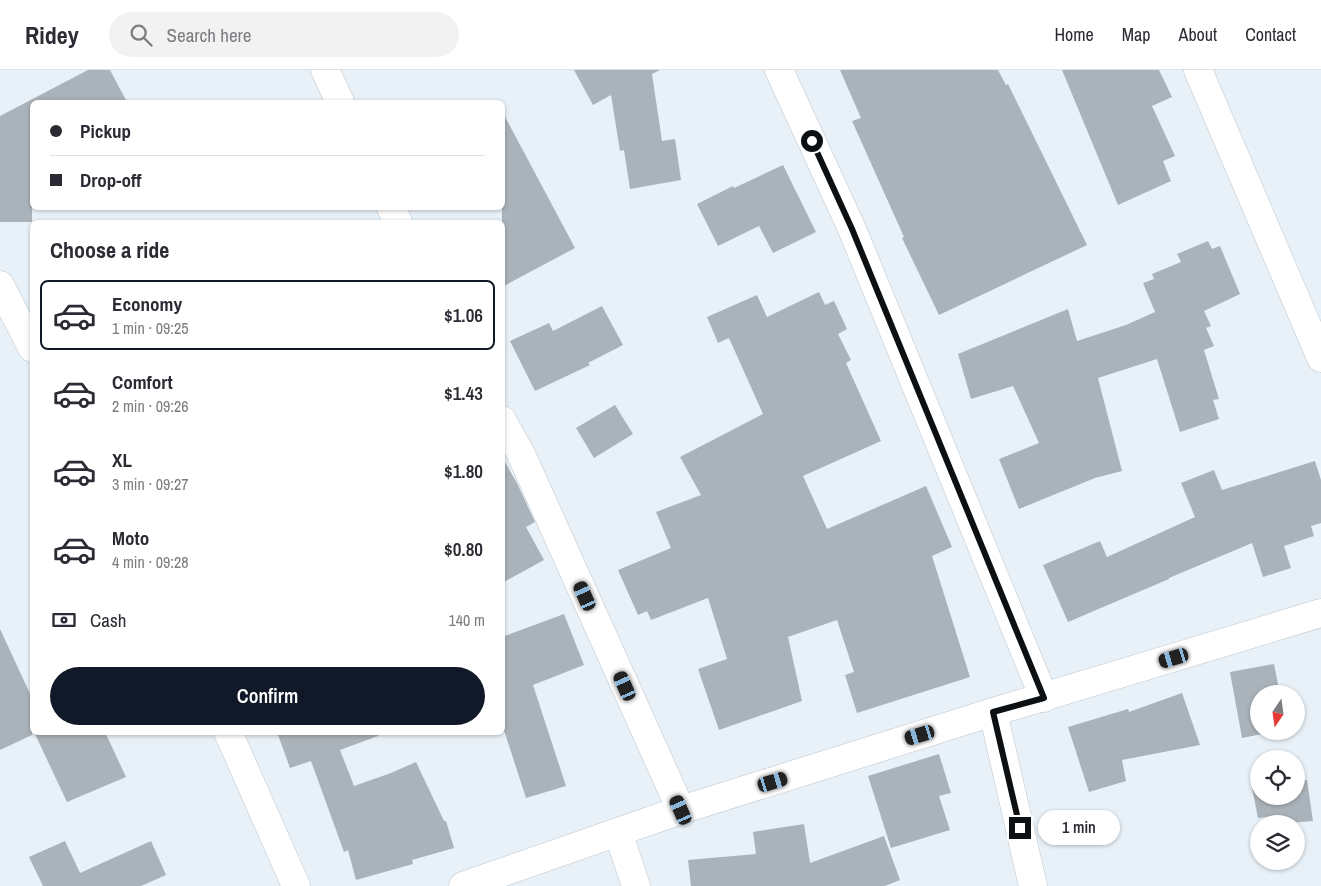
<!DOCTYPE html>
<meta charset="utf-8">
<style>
body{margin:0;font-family:"Archivo Narrow",sans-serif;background:#f2f2f3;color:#2b2b33;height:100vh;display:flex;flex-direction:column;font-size:19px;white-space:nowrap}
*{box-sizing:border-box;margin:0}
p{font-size:16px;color:#7c7c81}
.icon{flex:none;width:28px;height:28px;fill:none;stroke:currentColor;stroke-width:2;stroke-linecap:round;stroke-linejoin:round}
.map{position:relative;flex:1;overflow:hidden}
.side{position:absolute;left:30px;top:150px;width:475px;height:515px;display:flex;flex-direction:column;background:#fff;border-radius:8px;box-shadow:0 1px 4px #0004}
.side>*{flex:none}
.hud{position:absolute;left:30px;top:30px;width:475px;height:110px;border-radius:8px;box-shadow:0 1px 4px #0004;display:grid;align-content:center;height:110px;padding:0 20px;background:#fff}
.needle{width:32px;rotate:193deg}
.controls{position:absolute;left:1250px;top:615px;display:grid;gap:10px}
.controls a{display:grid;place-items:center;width:55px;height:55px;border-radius:50%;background:#fff;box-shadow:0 1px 4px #0004;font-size:25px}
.end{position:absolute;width:22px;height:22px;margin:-11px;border:6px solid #0d1013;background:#fff;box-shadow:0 0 0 2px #fff}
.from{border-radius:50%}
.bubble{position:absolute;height:35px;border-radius:18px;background:#fff;box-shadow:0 1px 4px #0004;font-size:16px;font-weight:600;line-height:35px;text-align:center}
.car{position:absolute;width:15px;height:30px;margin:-15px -8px;border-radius:6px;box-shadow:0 0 4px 1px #0007;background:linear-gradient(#222 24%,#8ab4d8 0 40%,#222 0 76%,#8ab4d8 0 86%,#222 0)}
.hud b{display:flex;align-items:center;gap:18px;height:48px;font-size:19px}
.hud b+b{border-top:1px solid #e1e1e2}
.hud i{width:12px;height:12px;background:#2b2b33}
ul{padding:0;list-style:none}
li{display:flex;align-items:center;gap:15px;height:70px;margin:0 10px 8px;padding:0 10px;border:2px solid transparent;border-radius:8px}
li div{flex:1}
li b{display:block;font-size:19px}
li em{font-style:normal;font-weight:600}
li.active{border-color:#111827}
li>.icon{width:45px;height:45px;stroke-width:1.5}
h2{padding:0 20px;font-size:22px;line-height:60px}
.pay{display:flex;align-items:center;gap:12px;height:55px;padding:0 20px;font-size:19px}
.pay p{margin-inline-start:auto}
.cta{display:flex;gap:10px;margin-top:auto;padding:10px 20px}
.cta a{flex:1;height:58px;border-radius:30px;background:#111827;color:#fff;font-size:20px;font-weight:600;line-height:58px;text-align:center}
header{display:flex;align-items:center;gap:30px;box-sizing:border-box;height:70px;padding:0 25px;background:#fff;border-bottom:1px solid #e1e1e2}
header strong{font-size:24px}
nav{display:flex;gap:28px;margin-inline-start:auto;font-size:18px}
.search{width:350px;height:45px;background:#f2f2f3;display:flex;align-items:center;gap:12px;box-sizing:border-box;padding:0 18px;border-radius:28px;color:#7c7c81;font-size:19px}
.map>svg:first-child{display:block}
</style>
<header>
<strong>Ridey</strong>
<div class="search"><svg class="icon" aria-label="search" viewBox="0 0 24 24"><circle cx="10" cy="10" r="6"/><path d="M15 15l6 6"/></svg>Search here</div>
<nav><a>Home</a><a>Map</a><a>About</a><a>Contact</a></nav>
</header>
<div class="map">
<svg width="1321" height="816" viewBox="0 0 1321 816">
<rect width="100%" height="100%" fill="#e8f1f8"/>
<g fill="#aab3ba">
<polygon points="88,0 110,0 127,32 32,32 32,152 0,152 0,46"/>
<polygon points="574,0 660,0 652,4 662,71 675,69 681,110 630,119 624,80 620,81 611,25 593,35"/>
<polygon points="840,0 998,0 1006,15 1008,14 1087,175 939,245 902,168 904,167 852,51 861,48"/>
<polygon points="1062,0 1159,0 1172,27 1152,36 1175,86 1163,91 1171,111 1118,135"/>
<polygon points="502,41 575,178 502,217"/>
<polygon points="783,95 816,162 773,183 759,156 718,176 697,134 733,116 734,118"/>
<polygon points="1208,171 1212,179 1220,176 1240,224 1204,241 1211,256 1206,258 1214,276 1204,280 1219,329 1213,330 1219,349 1180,362 1157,289 1098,308 1122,401 1095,408 1019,439 999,389 1039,373 1013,316 971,329 958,284 1068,239 1077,271 1126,255 1155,242 1143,213 1154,209 1152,204 1181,192 1177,184"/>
<polygon points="819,222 825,235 834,231 847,259 838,264 851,290 846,293 881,371 803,406 827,459 926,416 952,477 932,486 970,607 857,643 845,605 854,602 837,550 788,567 802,631 719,660 698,599 727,589 708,528 651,550 647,541 638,545 618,500 671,478 656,442 701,425 680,387 763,344 729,268 718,273 707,247 757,225 767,247"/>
<polygon points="602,236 623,275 588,293 590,295 535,321 510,271 549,253 553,261"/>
<polygon points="615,335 633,364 594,388 576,358"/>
<polygon points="502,387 517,413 535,452 526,457 544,490 502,513"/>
<polygon points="1315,391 1321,410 1321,453 1311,456 1314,466 1284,476 1291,498 1263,507 1252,473 1169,508 1169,509 1068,552 1043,495 1100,471 1107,487 1195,447 1181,413 1214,400 1222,420"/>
<polygon points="564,544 584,595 533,615 566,716 526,728 502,654 502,567"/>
<polygon points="0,559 32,628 32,665 0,680"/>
<polygon points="1274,594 1280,624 1259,624 1259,661 1277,661 1242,668 1230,602"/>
<polygon points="1182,623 1200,675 1122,690 1126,711 1089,722 1068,657 1128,639 1129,642"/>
<polygon points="34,662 105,662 126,707 67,732"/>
<polygon points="277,662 378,662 378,666 340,680 354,716 391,703 416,692 444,751 446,751 454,778 412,790 413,794 356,810 348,780 344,782 311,691 290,698"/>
<polygon points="939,684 951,723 939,726 950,760 891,778 868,706"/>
<polygon points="1307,710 1313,751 1278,754 1277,746 1258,748 1252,718 1259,717 1259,726 1296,726 1296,711"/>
<polygon points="804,754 810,793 884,766 900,810 885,816 691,816 688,790 756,784 753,762"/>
<polygon points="65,771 80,803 151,771 166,805 141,816 43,816 29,787"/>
</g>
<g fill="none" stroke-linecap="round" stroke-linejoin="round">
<defs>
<g id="street">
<polyline points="325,0 340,32"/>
<polyline points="779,0 852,159 1044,628"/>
<polyline points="1198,0 1321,288"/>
<polyline points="391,138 398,152"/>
<polyline points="0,215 32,278"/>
<polyline points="502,350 521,384 681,740"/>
<polyline points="993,642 1033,816"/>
<polyline points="228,662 296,816"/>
<polyline points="618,762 636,816"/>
<polyline points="463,816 681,740 993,642 1321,543"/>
</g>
</defs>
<use href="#street" stroke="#bdc6cd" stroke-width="29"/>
<use href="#street" stroke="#fff" stroke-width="28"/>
</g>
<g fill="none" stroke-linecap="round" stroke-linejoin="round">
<polyline stroke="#0d1013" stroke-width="6" points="812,71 852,159 1044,628 993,642 1020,758"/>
</g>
</svg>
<div class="controls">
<a><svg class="needle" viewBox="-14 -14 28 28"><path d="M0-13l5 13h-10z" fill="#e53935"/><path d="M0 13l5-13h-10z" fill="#7c7c81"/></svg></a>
<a><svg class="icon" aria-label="locate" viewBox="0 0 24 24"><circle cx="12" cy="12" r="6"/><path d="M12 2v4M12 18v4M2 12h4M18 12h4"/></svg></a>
<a><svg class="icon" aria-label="layers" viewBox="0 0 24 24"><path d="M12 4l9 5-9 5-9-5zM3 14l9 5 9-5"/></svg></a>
</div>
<i class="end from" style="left:812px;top:71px"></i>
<i class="end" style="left:1020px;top:758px"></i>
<div class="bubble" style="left:1038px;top:740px;width:82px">1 min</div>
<i class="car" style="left:585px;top:526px;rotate:336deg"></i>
<i class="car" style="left:1174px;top:588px;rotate:253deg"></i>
<i class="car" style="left:625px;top:616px;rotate:336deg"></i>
<i class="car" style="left:920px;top:665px;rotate:253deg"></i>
<i class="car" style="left:773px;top:712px;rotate:73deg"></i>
<i class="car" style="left:681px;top:740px;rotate:336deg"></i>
<div class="hud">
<b><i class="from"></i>Pickup</b>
<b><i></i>Drop-off</b>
</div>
<section class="side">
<h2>Choose a ride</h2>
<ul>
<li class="active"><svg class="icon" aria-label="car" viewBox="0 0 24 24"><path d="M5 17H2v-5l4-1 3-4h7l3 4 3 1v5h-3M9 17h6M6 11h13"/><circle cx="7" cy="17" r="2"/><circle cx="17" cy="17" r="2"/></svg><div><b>Economy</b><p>1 min · 09:25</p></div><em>$1.06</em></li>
<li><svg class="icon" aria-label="car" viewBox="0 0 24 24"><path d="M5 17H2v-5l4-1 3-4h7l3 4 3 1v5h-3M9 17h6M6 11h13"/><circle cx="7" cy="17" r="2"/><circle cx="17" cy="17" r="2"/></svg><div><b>Comfort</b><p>2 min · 09:26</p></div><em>$1.43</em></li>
<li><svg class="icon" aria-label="car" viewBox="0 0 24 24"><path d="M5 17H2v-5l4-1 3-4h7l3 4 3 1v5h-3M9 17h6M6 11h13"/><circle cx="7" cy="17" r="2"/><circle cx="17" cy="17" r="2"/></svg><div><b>XL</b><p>3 min · 09:27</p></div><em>$1.80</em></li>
<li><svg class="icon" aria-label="car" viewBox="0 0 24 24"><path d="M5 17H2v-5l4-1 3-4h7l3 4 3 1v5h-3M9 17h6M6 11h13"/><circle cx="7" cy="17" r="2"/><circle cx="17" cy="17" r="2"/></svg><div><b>Moto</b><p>4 min · 09:28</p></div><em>$0.80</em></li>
</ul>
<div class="pay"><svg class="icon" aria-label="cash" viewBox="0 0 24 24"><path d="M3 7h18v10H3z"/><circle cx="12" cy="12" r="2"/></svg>Cash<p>140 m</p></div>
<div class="cta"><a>Confirm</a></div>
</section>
</div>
